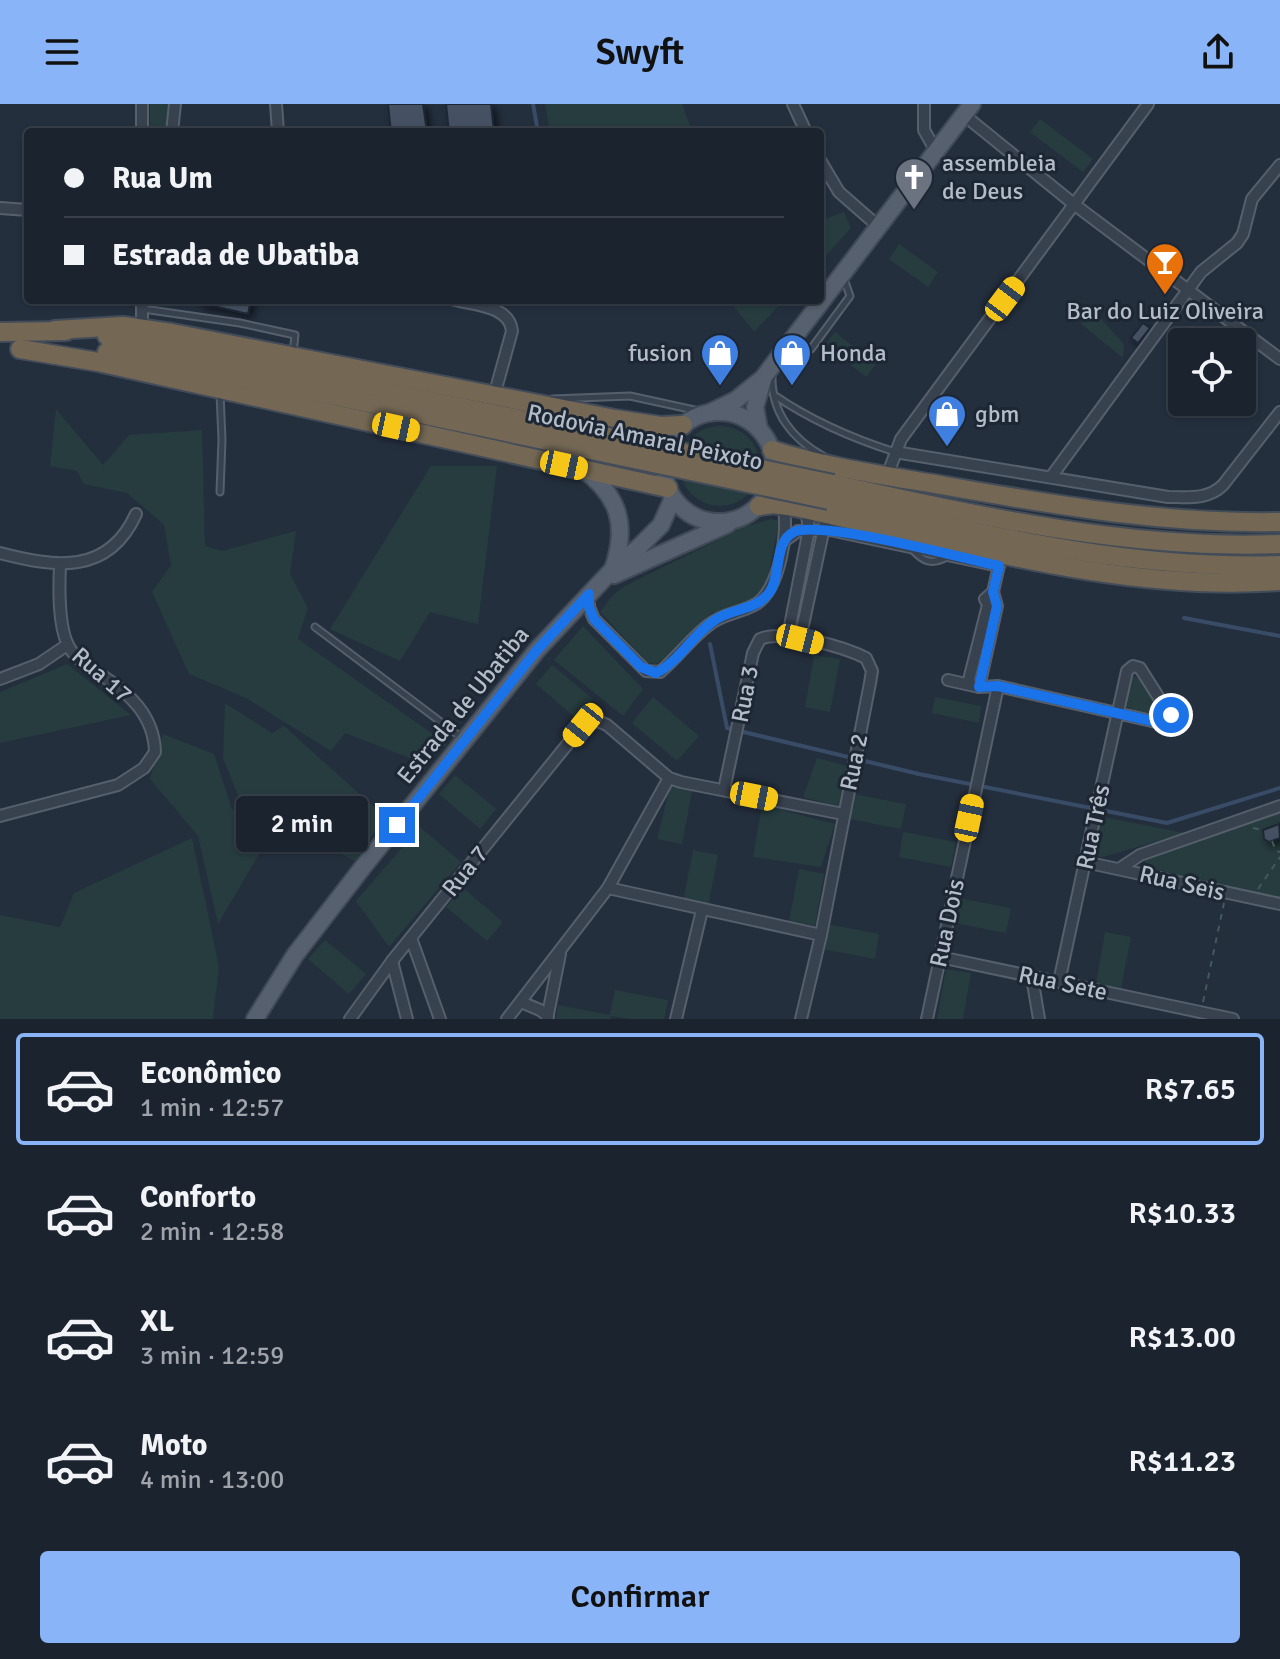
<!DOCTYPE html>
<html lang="pt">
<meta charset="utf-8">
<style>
body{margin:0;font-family:Signika,sans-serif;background:#242b36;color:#f1f3f6;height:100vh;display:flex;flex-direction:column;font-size:30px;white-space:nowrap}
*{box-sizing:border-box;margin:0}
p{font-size:26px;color:#a0a4aa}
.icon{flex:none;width:44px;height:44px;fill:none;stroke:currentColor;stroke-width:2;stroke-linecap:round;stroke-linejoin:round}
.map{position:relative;height:915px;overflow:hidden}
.details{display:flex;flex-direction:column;background:#1b232e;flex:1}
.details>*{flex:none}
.banner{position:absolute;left:24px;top:24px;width:800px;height:176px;border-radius:8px;box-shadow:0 2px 6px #0004,0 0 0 2px #39404a;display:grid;align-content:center;height:176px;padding:0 40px;background:#1b232e}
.controls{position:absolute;left:1168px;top:224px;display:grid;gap:16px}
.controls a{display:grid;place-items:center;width:88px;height:88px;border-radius:8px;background:#1b232e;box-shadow:0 2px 6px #0004,0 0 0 2px #39404a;font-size:40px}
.end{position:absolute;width:36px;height:36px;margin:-18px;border:10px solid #1a73e8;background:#fff;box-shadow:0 0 0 4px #fff}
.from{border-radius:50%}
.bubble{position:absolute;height:56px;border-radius:8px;background:#1b232e;box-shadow:0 2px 6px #0004,0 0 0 2px #39404a;font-size:26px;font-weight:600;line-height:56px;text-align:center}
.car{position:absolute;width:24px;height:48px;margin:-24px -12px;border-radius:10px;box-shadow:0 0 6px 2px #0007;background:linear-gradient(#f5c518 24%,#345 0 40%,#f5c518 0 76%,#345 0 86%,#f5c518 0)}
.banner b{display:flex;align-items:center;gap:28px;height:76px;font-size:30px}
.banner b+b{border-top:2px solid #39404a}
.banner i{width:20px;height:20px;background:#f1f3f6}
ul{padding:14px 0 0;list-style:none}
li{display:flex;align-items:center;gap:24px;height:112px;margin:0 16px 12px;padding:0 24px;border:4px solid transparent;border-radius:8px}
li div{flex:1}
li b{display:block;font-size:30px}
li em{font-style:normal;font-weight:600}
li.active{border-color:#8ab4f8}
li>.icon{width:72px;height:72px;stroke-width:1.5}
.primary-button{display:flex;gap:16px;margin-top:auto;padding:16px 40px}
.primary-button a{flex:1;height:92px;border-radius:8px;background:#8ab4f8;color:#111;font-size:32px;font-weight:600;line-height:92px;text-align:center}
header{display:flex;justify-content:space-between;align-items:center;height:104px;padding:0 40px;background:#8ab4f8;color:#111;font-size:36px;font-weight:600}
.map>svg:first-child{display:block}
</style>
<header><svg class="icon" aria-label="menu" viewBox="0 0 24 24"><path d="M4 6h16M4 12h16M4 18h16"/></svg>Swyft<svg class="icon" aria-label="share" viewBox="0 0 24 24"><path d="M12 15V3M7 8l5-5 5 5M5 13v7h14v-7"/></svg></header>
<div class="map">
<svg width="1280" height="915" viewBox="0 0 1280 915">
<defs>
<filter id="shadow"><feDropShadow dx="4" dy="4" stdDeviation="4" flood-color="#0009"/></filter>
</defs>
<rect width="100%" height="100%" fill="#242f3e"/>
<g fill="#263c3f">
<polygon points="150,0 168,0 168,15 165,28 150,28"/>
<polygon points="545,0 682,0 692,28 550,28"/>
<polygon points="1040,15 1093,55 1083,68 1030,28"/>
<polygon points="844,108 851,124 820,158 820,117"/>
<polygon points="899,140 938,168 928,183 889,155"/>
<polygon points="729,196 784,196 754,228"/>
<polygon points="1090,203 1124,240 1123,254 1081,220"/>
<polygon points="835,228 876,260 866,273 825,241"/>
<polygon points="56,305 103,361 129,331 202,326 205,442 222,447 296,427 290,470 308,504 298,535 447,640 423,659 345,629 331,647 246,594 189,570 152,488 171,461 164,421 127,389 84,380 77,367 50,362"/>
<circle cx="720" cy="362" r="40"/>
<polygon points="431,362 497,362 478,520 430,508 400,557 330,525"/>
<polygon points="771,415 779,417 768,475 759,491 749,498 712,509 664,555 656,560 648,559 600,508 614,490 625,482 744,423"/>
<polygon points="583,522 643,585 623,612 554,556"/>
<polygon points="814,551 840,555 830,608 805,603"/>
<polygon points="67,560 131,611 0,639 0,588"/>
<polygon points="552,561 593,595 577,615 536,580"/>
<path d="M1134 572C1146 577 1156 598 1156 610L1140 608 1125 602 1131 574Z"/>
<polygon points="653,593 699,632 677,657 632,619"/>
<polygon points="935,593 981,602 979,619 932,609"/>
<polygon points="225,599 272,629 284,622 385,713 355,757 241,699 223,654"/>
<polygon points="163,630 214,650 232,705 271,730 218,820 198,732 150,675"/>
<polygon points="817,654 847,662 840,703 803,693"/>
<polygon points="455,671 496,705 480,725 439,690"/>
<polygon points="670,683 692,687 682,740 657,735"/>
<polygon points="853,690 906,700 901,725 849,715"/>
<polygon points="762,701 835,720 821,763 753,753"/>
<polygon points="1280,709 1280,794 1145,763 1145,757 1152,753"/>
<polygon points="1103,713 1185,729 1103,753 1098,752 1095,744"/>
<polygon points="420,723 461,758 389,843 356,797"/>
<polygon points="903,728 956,738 951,763 899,753"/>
<polygon points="192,734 219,863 213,915 0,915 0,811 60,823 74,789"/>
<polygon points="693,746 718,751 708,803 683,798"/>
<polygon points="799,765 824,770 815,822 789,817"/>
<polygon points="462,783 503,818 487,837 446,803"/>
<polygon points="958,794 1011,804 1006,829 954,819"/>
<polygon points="827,820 879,830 875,855 822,845"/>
<polygon points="1105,828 1131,833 1121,885 1096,880"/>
<polygon points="325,836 366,870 349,890 308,855"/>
<polygon points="946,865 971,869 963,915 937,915"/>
<polygon points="615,886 668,896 664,915 630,915 611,912 610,915 556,915 558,901 610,911"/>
</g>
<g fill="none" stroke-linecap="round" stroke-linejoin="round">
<g stroke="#394c67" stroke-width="4">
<polyline points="533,0 538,28"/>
<polyline points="1184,514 1280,532"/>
<polyline points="710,540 727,624 919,670 1167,719 1280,684"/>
</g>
</g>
<g fill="#455162" stroke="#1f2835" stroke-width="2" filter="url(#shadow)">
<polygon points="388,0 423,0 427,28 391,28"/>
<polygon points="446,0 491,0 494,28 449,28"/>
<polygon points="200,196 251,196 248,210 200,199"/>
<polygon points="1143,219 1150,224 1138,239 1131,234"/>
<polygon points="1279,720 1280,734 1269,738 1264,735 1263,726"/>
</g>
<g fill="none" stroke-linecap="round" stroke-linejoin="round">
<defs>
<g id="lane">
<polyline points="143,205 240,219 295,231 293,250"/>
<polyline points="793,243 811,245 850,192 844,175"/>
<path d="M772 271C771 308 792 335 823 352"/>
<polyline points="220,289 222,336 220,388"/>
<path d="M774 291C812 317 851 334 895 348"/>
<polyline points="552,295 630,292 708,309"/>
<path d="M912 445C923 458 932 461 947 453"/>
<polyline points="315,523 462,634"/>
</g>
<g id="street">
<polyline points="276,0 278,28"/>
<polyline points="793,0 806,28"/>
<polyline points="924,0 924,26 937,49"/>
<polyline points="964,11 1075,101 1280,255"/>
<polyline points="142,28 142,0"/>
<polyline points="172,28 175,0"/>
<polyline points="820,56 839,88 879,123"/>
<polyline points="0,104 28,106"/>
<path d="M455 196C474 201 510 202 512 227L494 292"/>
<polyline points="142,225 142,196"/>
<path d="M895 348 1168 393C1188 393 1208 396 1223 381L1280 308"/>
<polyline points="887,372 901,335 1148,0"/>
<polyline points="1051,373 1188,186 1201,168 1237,139 1243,130 1252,95 1280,61"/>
<polyline points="784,437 798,427 830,426 999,462"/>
<path d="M0 449C54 463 108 472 136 410"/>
<path d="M589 492V503L594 515 646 567 660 568C678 553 691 534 710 520 724 509 741 509 756 500 779 486 790 426 783 401"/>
<polyline points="788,532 809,425 806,406"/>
<polyline points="800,535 825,419"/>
<polyline points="0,575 39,560 67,541"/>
<path d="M948 576 979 583 998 582 1165 620 1173 616 1140 564 1133 562 1127 567C1104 671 1081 774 1059 878"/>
<polyline points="968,580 988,501 985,495 993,488 1000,457"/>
<polyline points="979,583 997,502 993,488"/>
<path d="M724 686 753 549 760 535C782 525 844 543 866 554L872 567 870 579 821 831 801 915"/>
<path d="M0 712 118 681 144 664 155 648C154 611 129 589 100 570 89 563 74 554 68 541 58 521 59 484 60 461"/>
<polyline points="1085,758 1280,800"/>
<polyline points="1119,765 1140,751 1280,702"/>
<polyline points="608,784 821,831"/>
<polyline points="411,834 440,915"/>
<polyline points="940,853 1233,915"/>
<polyline points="392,857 407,915"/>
<polyline points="1032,873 1039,915"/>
<polyline points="521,898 540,906 548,912"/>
<polyline points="350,915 392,857 583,621 598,617 607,621 669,674 681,678 843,710"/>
<polyline points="507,915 608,784 669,674"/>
<polyline points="547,915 560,850"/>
<polyline points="676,915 702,806"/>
<polyline points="927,915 998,582"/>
</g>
<g id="primary">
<circle cx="719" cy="363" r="55"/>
<polyline points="709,309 736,296 763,274 972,0"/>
<polyline points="759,325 755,303 763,276"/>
<path d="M583 365C619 392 628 421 613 465"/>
<polyline points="614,471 728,420"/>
<polyline points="255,915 295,851 363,763 537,546 613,465 639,443 661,421 673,394"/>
</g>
<g id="highway">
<polyline points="55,226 123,222 172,229 615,315 661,322 683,321"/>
<polyline points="0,228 66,227"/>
<polyline points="107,232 594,330"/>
<polyline points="20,245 98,258 668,384"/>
<polyline points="107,248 335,292 591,346"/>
<path d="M772 346C828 364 888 372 946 382 1060 402 1164 420 1280 418"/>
<path d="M833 380C980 412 1128 446 1280 440"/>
<path d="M829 396C978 429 1126 466 1280 461"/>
<path d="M759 402 773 400 795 403C954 437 1116 489 1280 477"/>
</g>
</defs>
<use href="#lane" stroke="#565f6c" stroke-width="9"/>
<use href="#street" stroke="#565f6c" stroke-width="14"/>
<use href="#primary" stroke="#414a57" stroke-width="20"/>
<use href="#highway" stroke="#434c59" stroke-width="22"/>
<g stroke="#44595c" stroke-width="2" stroke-dasharray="6 6" stroke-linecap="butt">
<polyline points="1253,724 1263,726"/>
<polyline points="1272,737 1276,747 1280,748"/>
<polyline points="1258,785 1280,753"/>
<polyline points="1203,898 1224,799"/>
</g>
<use href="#lane" stroke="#38414e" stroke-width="5"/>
<use href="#street" stroke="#38414e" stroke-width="10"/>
<use href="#primary" stroke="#56606e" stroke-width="16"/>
<use href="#highway" stroke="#746855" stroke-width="18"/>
<defs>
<g id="highway-bridge">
<polyline points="594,330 833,380"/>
<polyline points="591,346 829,396"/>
</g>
</defs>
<use href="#highway-bridge" stroke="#434c59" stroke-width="22" stroke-linecap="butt"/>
<use href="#highway-bridge" stroke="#746855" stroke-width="18"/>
</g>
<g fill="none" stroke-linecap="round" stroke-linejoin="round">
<path stroke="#1a73e8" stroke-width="10" d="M397 721 537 546 589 490V503L594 515 641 563 656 569C679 558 693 530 715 516 732 504 755 507 769 489 782 472 773 438 794 428 821 416 962 454 999 462L993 488 997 502 979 583 998 582 1165 620 1173 616 1171 611"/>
</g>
<defs>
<symbol id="church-pin" viewBox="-11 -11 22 30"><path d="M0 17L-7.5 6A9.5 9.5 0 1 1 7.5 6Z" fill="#6b7280" stroke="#1d2633"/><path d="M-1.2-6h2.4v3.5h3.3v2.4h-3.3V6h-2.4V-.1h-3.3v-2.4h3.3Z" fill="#fff"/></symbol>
<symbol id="bar-pin" viewBox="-11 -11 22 30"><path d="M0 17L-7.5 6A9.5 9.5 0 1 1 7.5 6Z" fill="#e8710a" stroke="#1d2633"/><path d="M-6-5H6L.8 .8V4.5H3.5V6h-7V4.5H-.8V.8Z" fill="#fff"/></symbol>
<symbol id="shop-pin" viewBox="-11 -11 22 30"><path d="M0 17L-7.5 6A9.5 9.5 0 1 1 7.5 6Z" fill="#3f7fe0" stroke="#1d2633"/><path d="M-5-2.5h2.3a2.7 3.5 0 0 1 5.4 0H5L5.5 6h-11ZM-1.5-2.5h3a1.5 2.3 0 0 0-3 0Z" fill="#fff"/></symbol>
</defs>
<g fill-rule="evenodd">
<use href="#church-pin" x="892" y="51" width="44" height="60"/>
<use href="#bar-pin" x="1143" y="136" width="44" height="60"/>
<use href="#shop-pin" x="698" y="227" width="44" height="60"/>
<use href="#shop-pin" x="770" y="227" width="44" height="60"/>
<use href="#shop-pin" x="925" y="288" width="44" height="60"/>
</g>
<g text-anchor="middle" stroke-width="6" stroke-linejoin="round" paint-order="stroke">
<g font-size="24" fill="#b4bcc9" stroke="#1d2633" text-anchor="start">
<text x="942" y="67">assembleia<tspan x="942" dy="28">de Deus</tspan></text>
<text x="1165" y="215" text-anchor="middle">Bar do Luiz Oliveira</text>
<text x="692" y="257" text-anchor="end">fusion</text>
<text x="820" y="257">Honda</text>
<text x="975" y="318">gbm</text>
</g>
<g font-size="24" fill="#b4bcc9" stroke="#1d2633">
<text transform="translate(645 333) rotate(12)" y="8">Rodovia Amaral Peixoto</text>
<text transform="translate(102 571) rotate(41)" y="8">Rua 17</text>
<text transform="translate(745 590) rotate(-79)" y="8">Rua 3</text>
<text transform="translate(463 601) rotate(-51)" y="8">Estrada de Ubatiba</text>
<text transform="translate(854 658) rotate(-78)" y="8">Rua 2</text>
<text transform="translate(1093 723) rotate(-78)" y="8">Rua Três</text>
<text transform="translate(465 767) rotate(-51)" y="8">Rua 7</text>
<text transform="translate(1182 779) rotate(13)" y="8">Rua Seis</text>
<text transform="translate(947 819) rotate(-78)" y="8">Rua Dois</text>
<text transform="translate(1063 879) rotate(12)" y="8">Rua Sete</text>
</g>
</g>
</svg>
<div class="controls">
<a><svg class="icon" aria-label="locate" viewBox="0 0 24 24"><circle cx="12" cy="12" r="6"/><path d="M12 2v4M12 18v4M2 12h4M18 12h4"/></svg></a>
</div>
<i class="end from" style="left:1171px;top:611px"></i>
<i class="end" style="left:397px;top:721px"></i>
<div class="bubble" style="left:236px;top:692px;width:132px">2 min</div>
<i class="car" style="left:1005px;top:195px;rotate:37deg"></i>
<i class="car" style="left:396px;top:323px;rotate:102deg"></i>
<i class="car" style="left:564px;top:361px;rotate:102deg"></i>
<i class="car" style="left:800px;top:535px;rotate:104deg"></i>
<i class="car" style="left:583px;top:621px;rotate:219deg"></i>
<i class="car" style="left:754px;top:692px;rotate:101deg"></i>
<i class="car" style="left:969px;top:714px;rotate:12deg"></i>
<div class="banner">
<b><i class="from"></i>Rua Um</b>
<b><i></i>Estrada de Ubatiba</b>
</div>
</div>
<section class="details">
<ul>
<li class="active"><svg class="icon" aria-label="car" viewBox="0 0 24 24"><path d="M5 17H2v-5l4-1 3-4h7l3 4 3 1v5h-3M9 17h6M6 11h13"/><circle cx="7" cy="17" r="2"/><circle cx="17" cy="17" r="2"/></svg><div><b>Econômico</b><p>1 min · 12:57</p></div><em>R$7.65</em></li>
<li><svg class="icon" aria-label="car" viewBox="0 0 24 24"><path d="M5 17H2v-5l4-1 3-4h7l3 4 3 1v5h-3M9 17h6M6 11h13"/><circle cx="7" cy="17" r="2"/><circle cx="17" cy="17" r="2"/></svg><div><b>Conforto</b><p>2 min · 12:58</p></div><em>R$10.33</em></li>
<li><svg class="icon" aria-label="car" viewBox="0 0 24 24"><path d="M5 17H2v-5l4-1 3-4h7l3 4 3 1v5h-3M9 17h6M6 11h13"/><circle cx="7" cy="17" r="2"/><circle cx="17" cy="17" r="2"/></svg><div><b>XL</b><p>3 min · 12:59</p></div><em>R$13.00</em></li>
<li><svg class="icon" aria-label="car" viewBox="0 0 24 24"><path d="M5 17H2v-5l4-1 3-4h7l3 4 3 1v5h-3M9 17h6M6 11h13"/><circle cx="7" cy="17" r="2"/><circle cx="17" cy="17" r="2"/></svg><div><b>Moto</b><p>4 min · 13:00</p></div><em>R$11.23</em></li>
</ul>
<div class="primary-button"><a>Confirmar</a></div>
</section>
